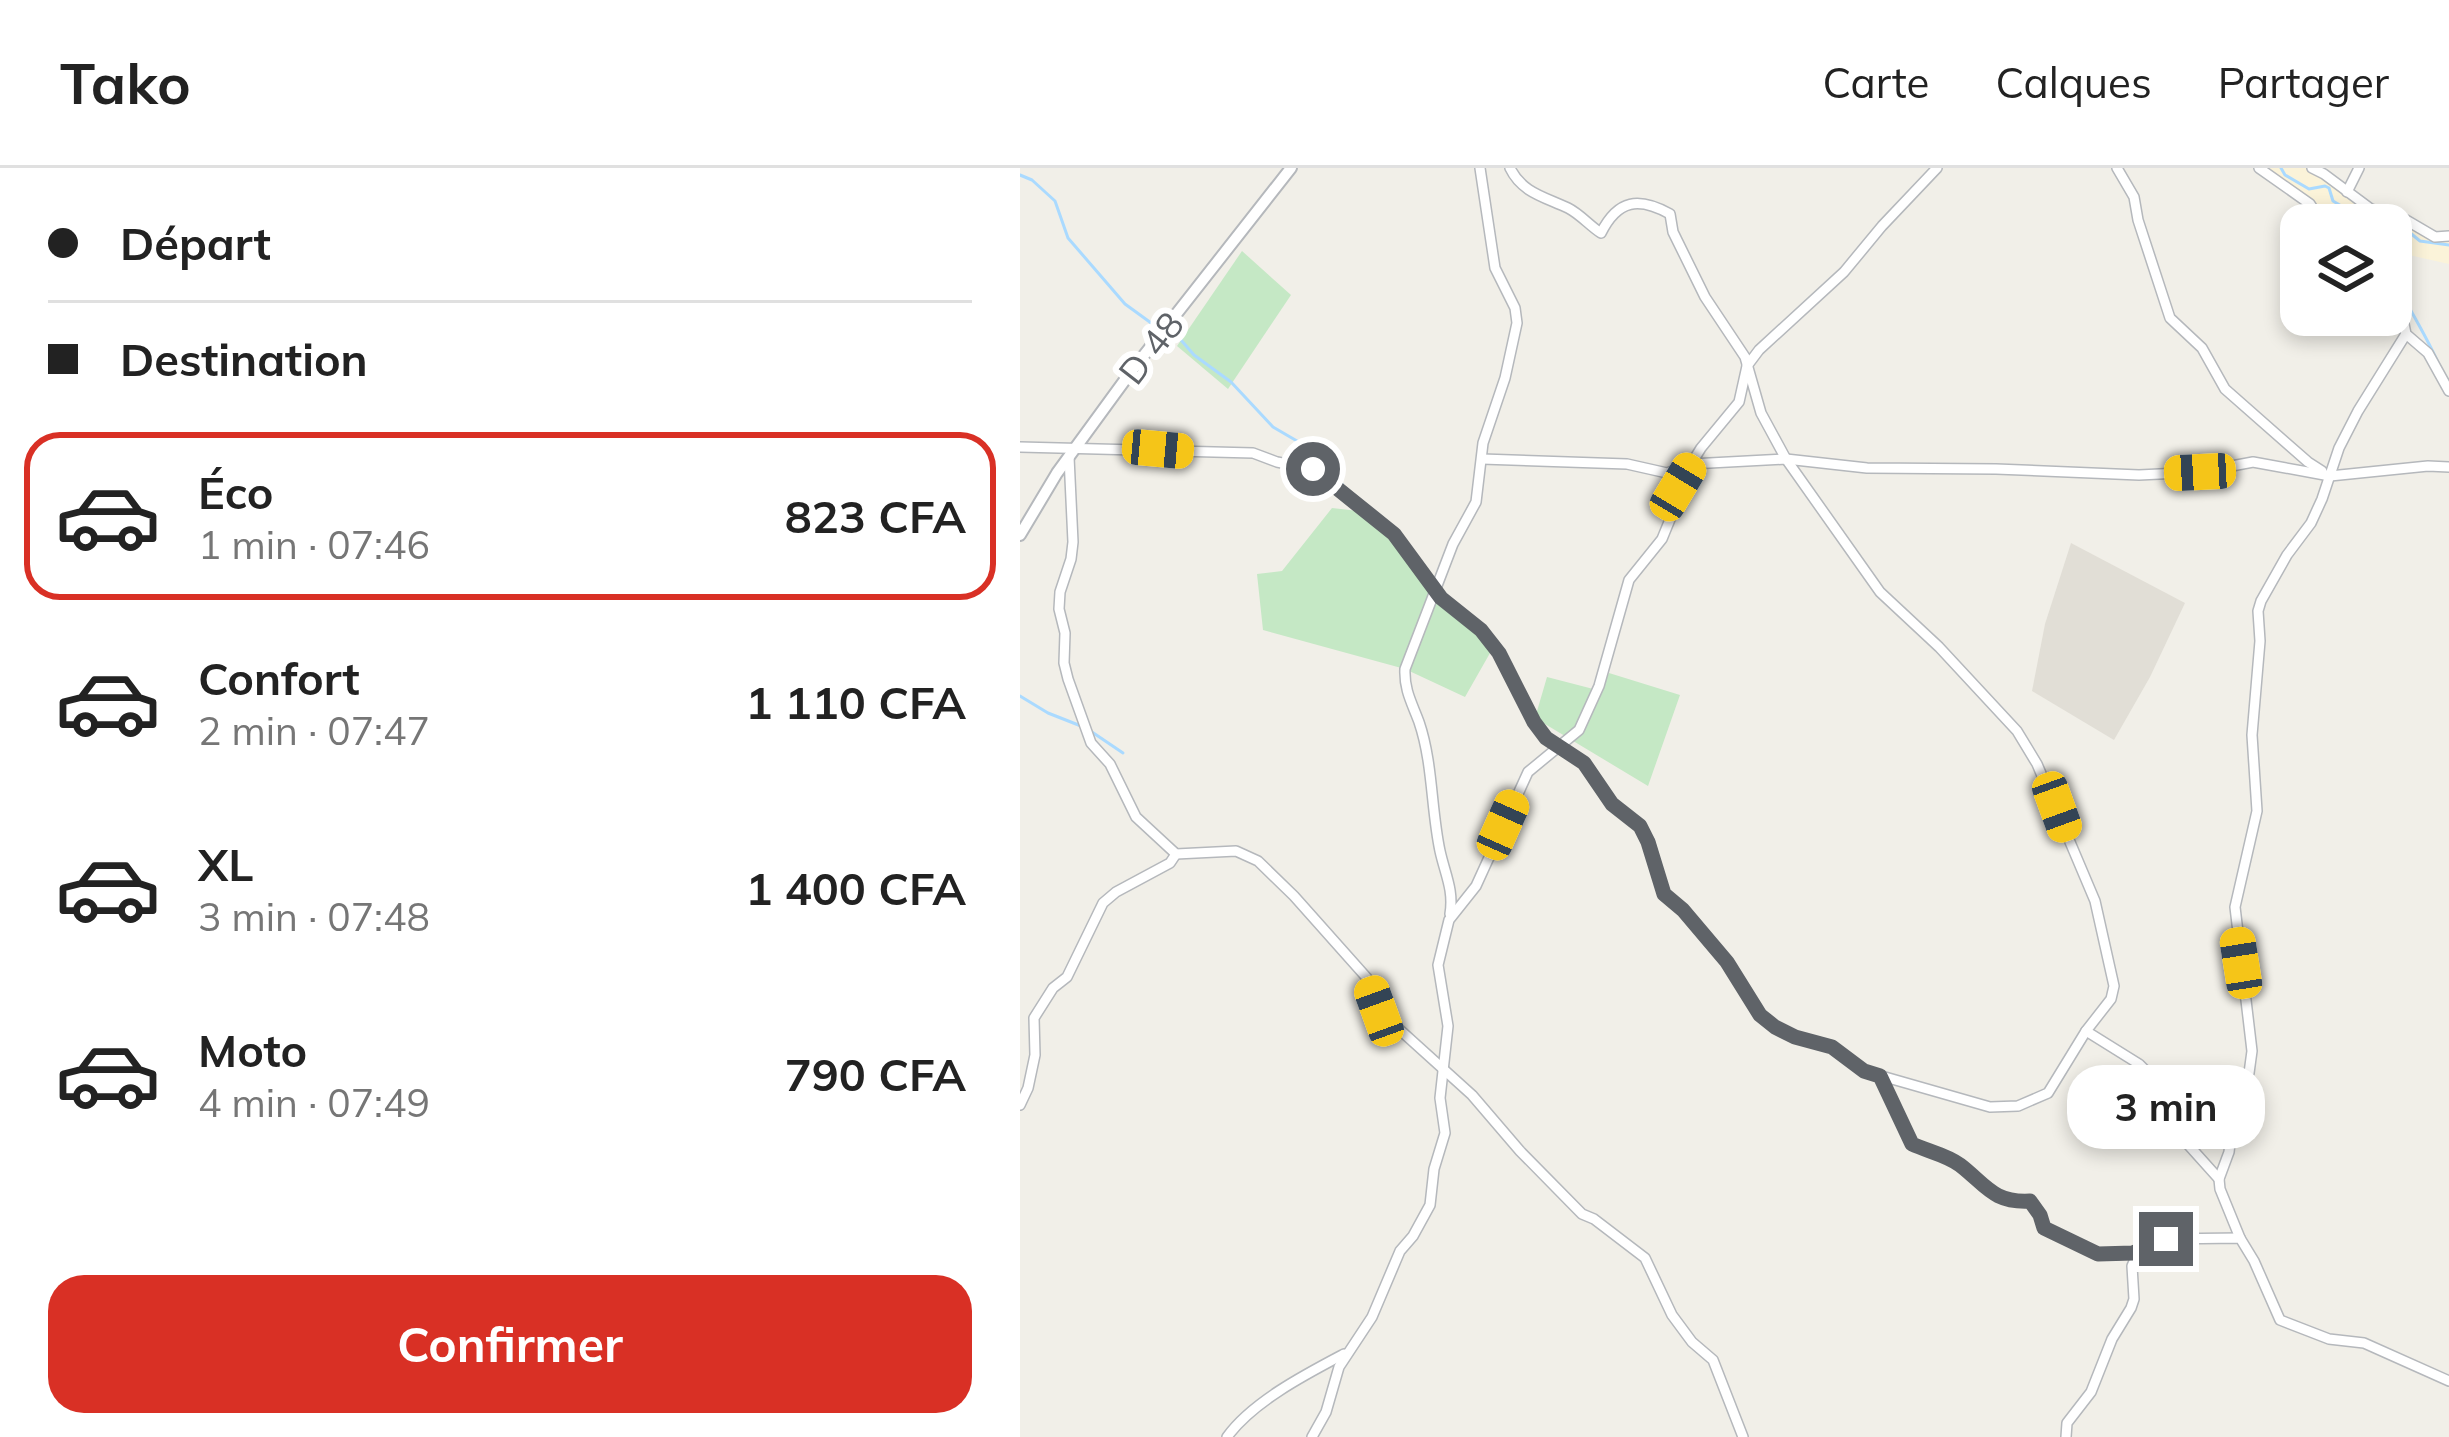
<!DOCTYPE html>
<html lang="fr">
<meta charset="utf-8">
<style>
body{margin:0;font-family:Mulish,sans-serif;background:#f6f6f6;color:#222;height:100vh;display:flex;flex-direction:column;font-size:45px;white-space:nowrap}
*{box-sizing:border-box;margin:0}
p{font-size:39px;color:#767676}
.icon{flex:none;width:66px;height:66px;fill:none;stroke:currentColor;stroke-width:2;stroke-linecap:round;stroke-linejoin:round}
.map{position:relative;flex:1;overflow:hidden}
.side{display:flex;flex-direction:column;background:#fff;width:1020px}
.side>*{flex:none}
.hud{display:grid;align-content:center;height:264px;padding:0 48px;background:#fff}
.tools{position:absolute;left:1260px;top:36px;display:grid;gap:24px}
.tools a{display:grid;place-items:center;width:132px;height:132px;border-radius:24px;background:#fff;box-shadow:0 6px 18px #0003;font-size:60px}
.end{position:absolute;width:54px;height:54px;margin:-27px;border:15px solid #5f6368;background:#fff;box-shadow:0 0 0 6px #fff}
.from{border-radius:50%}
.bubble{position:absolute;height:84px;border-radius:36px;background:#fff;box-shadow:0 6px 18px #0003;font-size:39px;font-weight:700;line-height:84px;text-align:center}
.car{position:absolute;width:36px;height:72px;margin:-36px -18px;border-radius:15px;box-shadow:0 0 9px 3px #0007;background:linear-gradient(#f5c518 24%,#345 0 40%,#f5c518 0 76%,#345 0 86%,#f5c518 0)}
.hud b{display:flex;align-items:center;gap:42px;height:114px;font-size:45px}
.hud b+b{border-top:3px solid #e0e0e0}
.hud i{width:30px;height:30px;background:#222}
ul{padding:0;list-style:none}
li{display:flex;align-items:center;gap:36px;height:168px;margin:0 24px 18px;padding:0 24px;border:6px solid transparent;border-radius:36px}
li div{flex:1}
li b{display:block;font-size:45px}
li em{font-style:normal;font-weight:700}
li.selected{border-color:#d93025}
li>.icon{width:108px;height:108px;stroke-width:1.5}
.button{display:flex;gap:24px;margin-top:auto;padding:24px 48px}
.button a{flex:1;height:138px;border-radius:36px;background:#d93025;color:#fff;font-size:48px;font-weight:700;line-height:138px;text-align:center}
header{display:flex;align-items:center;gap:72px;box-sizing:border-box;height:168px;padding:0 60px;background:#fff;border-bottom:3px solid #e0e0e0}
header strong{font-size:57px}
nav{display:flex;gap:66px;margin-inline-start:auto;font-size:42px}
main{display:flex;flex:1;min-height:0}
.map>svg:first-child{display:block}
</style>
<header>
<strong>Tako</strong>
<nav><a>Carte</a><a>Calques</a><a>Partager</a></nav>
</header>
<main>
<section class="side">
<div class="hud">
<b><i class="from"></i>Départ</b>
<b><i></i>Destination</b>
</div>
<ul>
<li class="selected"><svg class="icon" aria-label="car" viewBox="0 0 24 24"><path d="M5 17H2v-5l4-1 3-4h7l3 4 3 1v5h-3M9 17h6M6 11h13"/><circle cx="7" cy="17" r="2"/><circle cx="17" cy="17" r="2"/></svg><div><b>Éco</b><p>1 min · 07:46</p></div><em>823 CFA</em></li>
<li><svg class="icon" aria-label="car" viewBox="0 0 24 24"><path d="M5 17H2v-5l4-1 3-4h7l3 4 3 1v5h-3M9 17h6M6 11h13"/><circle cx="7" cy="17" r="2"/><circle cx="17" cy="17" r="2"/></svg><div><b>Confort</b><p>2 min · 07:47</p></div><em>1 110 CFA</em></li>
<li><svg class="icon" aria-label="car" viewBox="0 0 24 24"><path d="M5 17H2v-5l4-1 3-4h7l3 4 3 1v5h-3M9 17h6M6 11h13"/><circle cx="7" cy="17" r="2"/><circle cx="17" cy="17" r="2"/></svg><div><b>XL</b><p>3 min · 07:48</p></div><em>1 400 CFA</em></li>
<li><svg class="icon" aria-label="car" viewBox="0 0 24 24"><path d="M5 17H2v-5l4-1 3-4h7l3 4 3 1v5h-3M9 17h6M6 11h13"/><circle cx="7" cy="17" r="2"/><circle cx="17" cy="17" r="2"/></svg><div><b>Moto</b><p>4 min · 07:49</p></div><em>790 CFA</em></li>
</ul>
<div class="button"><a>Confirmer</a></div>
</section>
<div class="map">
<svg width="1429" height="1269" viewBox="0 0 1429 1269">
<rect width="100%" height="100%" fill="#f1efe8"/>
<polygon fill="#e1ded6" points="1051,375 1165,435 1130,509 1094,572 1012,523 1025,456"/>
<g fill="#c5e8c5">
<polygon points="222,83 271,127 208,221 157,178"/>
<polygon points="312,340 347,344 374,366 421,430 474,478 445,529 385,501 243,462 237,406 262,403"/>
<polygon points="589,505 660,527 628,618 515,550 527,509 581,523"/>
</g>
<polygon fill="#fbf3d9" points="1239,0 1295,0 1327,24 1407,66 1429,68 1429,96 1371,83 1371,57 1304,57 1299,46"/>
<g fill="none" stroke-linecap="round" stroke-linejoin="round">
<g stroke="#aadaff" stroke-width="3">
<polyline points="1261,0 1265,7 1289,21 1305,18 1309,20 1313,33 1343,51 1362,57"/>
<polyline points="0,7 12,12 35,33 48,70 105,136 138,160"/>
<polyline points="1371,58 1383,59 1400,73 1429,77"/>
<path d="M1371 106C1387 138 1406 166 1420 199"/>
<polyline points="146,165 161,172 174,187 211,214 253,259 277,273 303,299 319,310 322,316"/>
<polyline points="0,528 28,545 61,558"/>
<polyline points="69,562 103,585"/>
</g>
<defs>
<g id="minor">
<path d="M490 0C502 25 525 29 548 40 560 46 570 58 581 65 598 31 619 29 650 46L653 64 685 129 725 189 741 245 766 291 860 424 919 479 997 563 1017 596 1075 733 1094 818 1091 831 1066 863 1119 896 1134 911 1164 972 1199 1011"/>
<polyline points="1097,0 1114,29 1118,52 1150,150 1182,180 1205,221 1288,294 1302,303"/>
<polyline points="1239,0 1290,36 1304,57"/>
<polyline points="1292,0 1304,6 1351,41 1386,52 1415,69 1429,68"/>
<polyline points="1327,24 1339,0"/>
<polyline points="1371,120 1380,136 1386,166 1408,185 1429,223"/>
<polyline points="0,279 233,285 257,294 293,301 306,309 374,366 421,430 461,462 479,485 514,554 526,570 564,595 592,636 619,658 629,673 644,726 663,742 707,794 740,847 755,859 775,869 812,879 844,903 970,939 998,938 1028,925 1066,863"/>
<polyline points="49,289 53,374 51,391 40,424 39,441 45,465 44,495 48,511 71,575 90,596 116,649 156,686 216,683 238,693 274,728 347,810 359,843 452,927 500,983 562,1046 574,1051 625,1090 652,1147 672,1174 693,1192 723,1269"/>
<polyline points="462,291 607,296 647,305 671,296 766,291 847,300 976,301 1119,307 1180,304 1233,294 1310,308 1408,298 1429,299"/>
<path d="M430 746C434 722 425 706 420 683 411 641 413 595 399 554 392 535 384 522 385 501L433 376 456 334 463 275 485 210 497 155 495 140 475 100 460 0"/>
<path d="M860 908 892 976C907 983 927 987 940 997 967 1017 972 1035 1010 1033L1020 1047 1024 1060 1078 1086 1092 1087 1113 1085 1142 1071 1220 1070 1234 1093 1260 1152 1309 1171 1344 1175 1429 1213"/>
<polyline points="0,937 8,920 15,887 14,850 33,820 47,809 83,735 96,724 150,695 156,686"/>
<polyline points="1220,1070 1200,1021 1199,1011 1209,984 1212,958 1229,905 1232,883 1215,739 1237,643 1232,567 1240,473 1238,443 1241,433 1267,387 1291,355 1302,331 1319,280 1338,243 1386,166"/>
<path d="M207 1269C232 1234 286 1206 324 1186"/>
<polyline points="292,1269 306,1244 319,1199 352,1149 380,1083 393,1068 410,1037 414,1001 425,965 420,930 428,858 418,797 429,752 456,718 508,604 559,562 579,518 609,412 642,371 651,349 649,332 681,280 719,234 727,198 739,182 824,104 862,58 917,0"/>
<polyline points="1046,1269 1047,1255 1071,1224 1092,1171 1111,1140 1114,1131 1112,1098 1120,1080"/>
</g>
<polyline id="tertiary" points="0,367 37,305 110,205 271,0"/>
</defs>
<use href="#minor" stroke="#b5b8bc" stroke-width="12"/>
<use href="#tertiary" stroke="#b5b8bc" stroke-width="14"/>
<use href="#minor" stroke="#fff" stroke-width="9"/>
<use href="#tertiary" stroke="#fff" stroke-width="10"/>
</g>
<g fill="none" stroke-linecap="round" stroke-linejoin="round">
<path stroke="#5f6368" stroke-width="15" d="M293 301 374 366 421 430 461 462 479 485 514 554 526 570 564 595 592 636 620 658 628 674 644 726 663 742 707 794 740 847 755 859 775 869 812 879 844 903 860 908 892 976C907 983 927 987 940 997 966 1017 973 1035 1010 1033L1020 1047 1024 1060 1078 1086 1113 1085 1146 1071"/>
</g>
<g text-anchor="middle" stroke-width="12" stroke-linejoin="round" paint-order="stroke">
<g font-size="36" fill="#5f6368" stroke="#fff">
<text transform="translate(131 180) rotate(-52)" y="13">D 48</text>
</g>
</g>
</svg>
<div class="tools">
<a><svg class="icon" aria-label="layers" viewBox="0 0 24 24"><path d="M12 4l9 5-9 5-9-5zM3 14l9 5 9-5"/></svg></a>
</div>
<i class="end from" style="left:293px;top:301px"></i>
<i class="end" style="left:1146px;top:1071px"></i>
<div class="bubble" style="left:1047px;top:897px;width:198px">3 min</div>
<i class="car" style="left:138px;top:281px;rotate:95deg"></i>
<i class="car" style="left:1180px;top:304px;rotate:267deg"></i>
<i class="car" style="left:658px;top:319px;rotate:31deg"></i>
<i class="car" style="left:1037px;top:639px;rotate:160deg"></i>
<i class="car" style="left:483px;top:657px;rotate:24deg"></i>
<i class="car" style="left:1221px;top:795px;rotate:351deg"></i>
<i class="car" style="left:359px;top:843px;rotate:340deg"></i>
</div>
</main>
